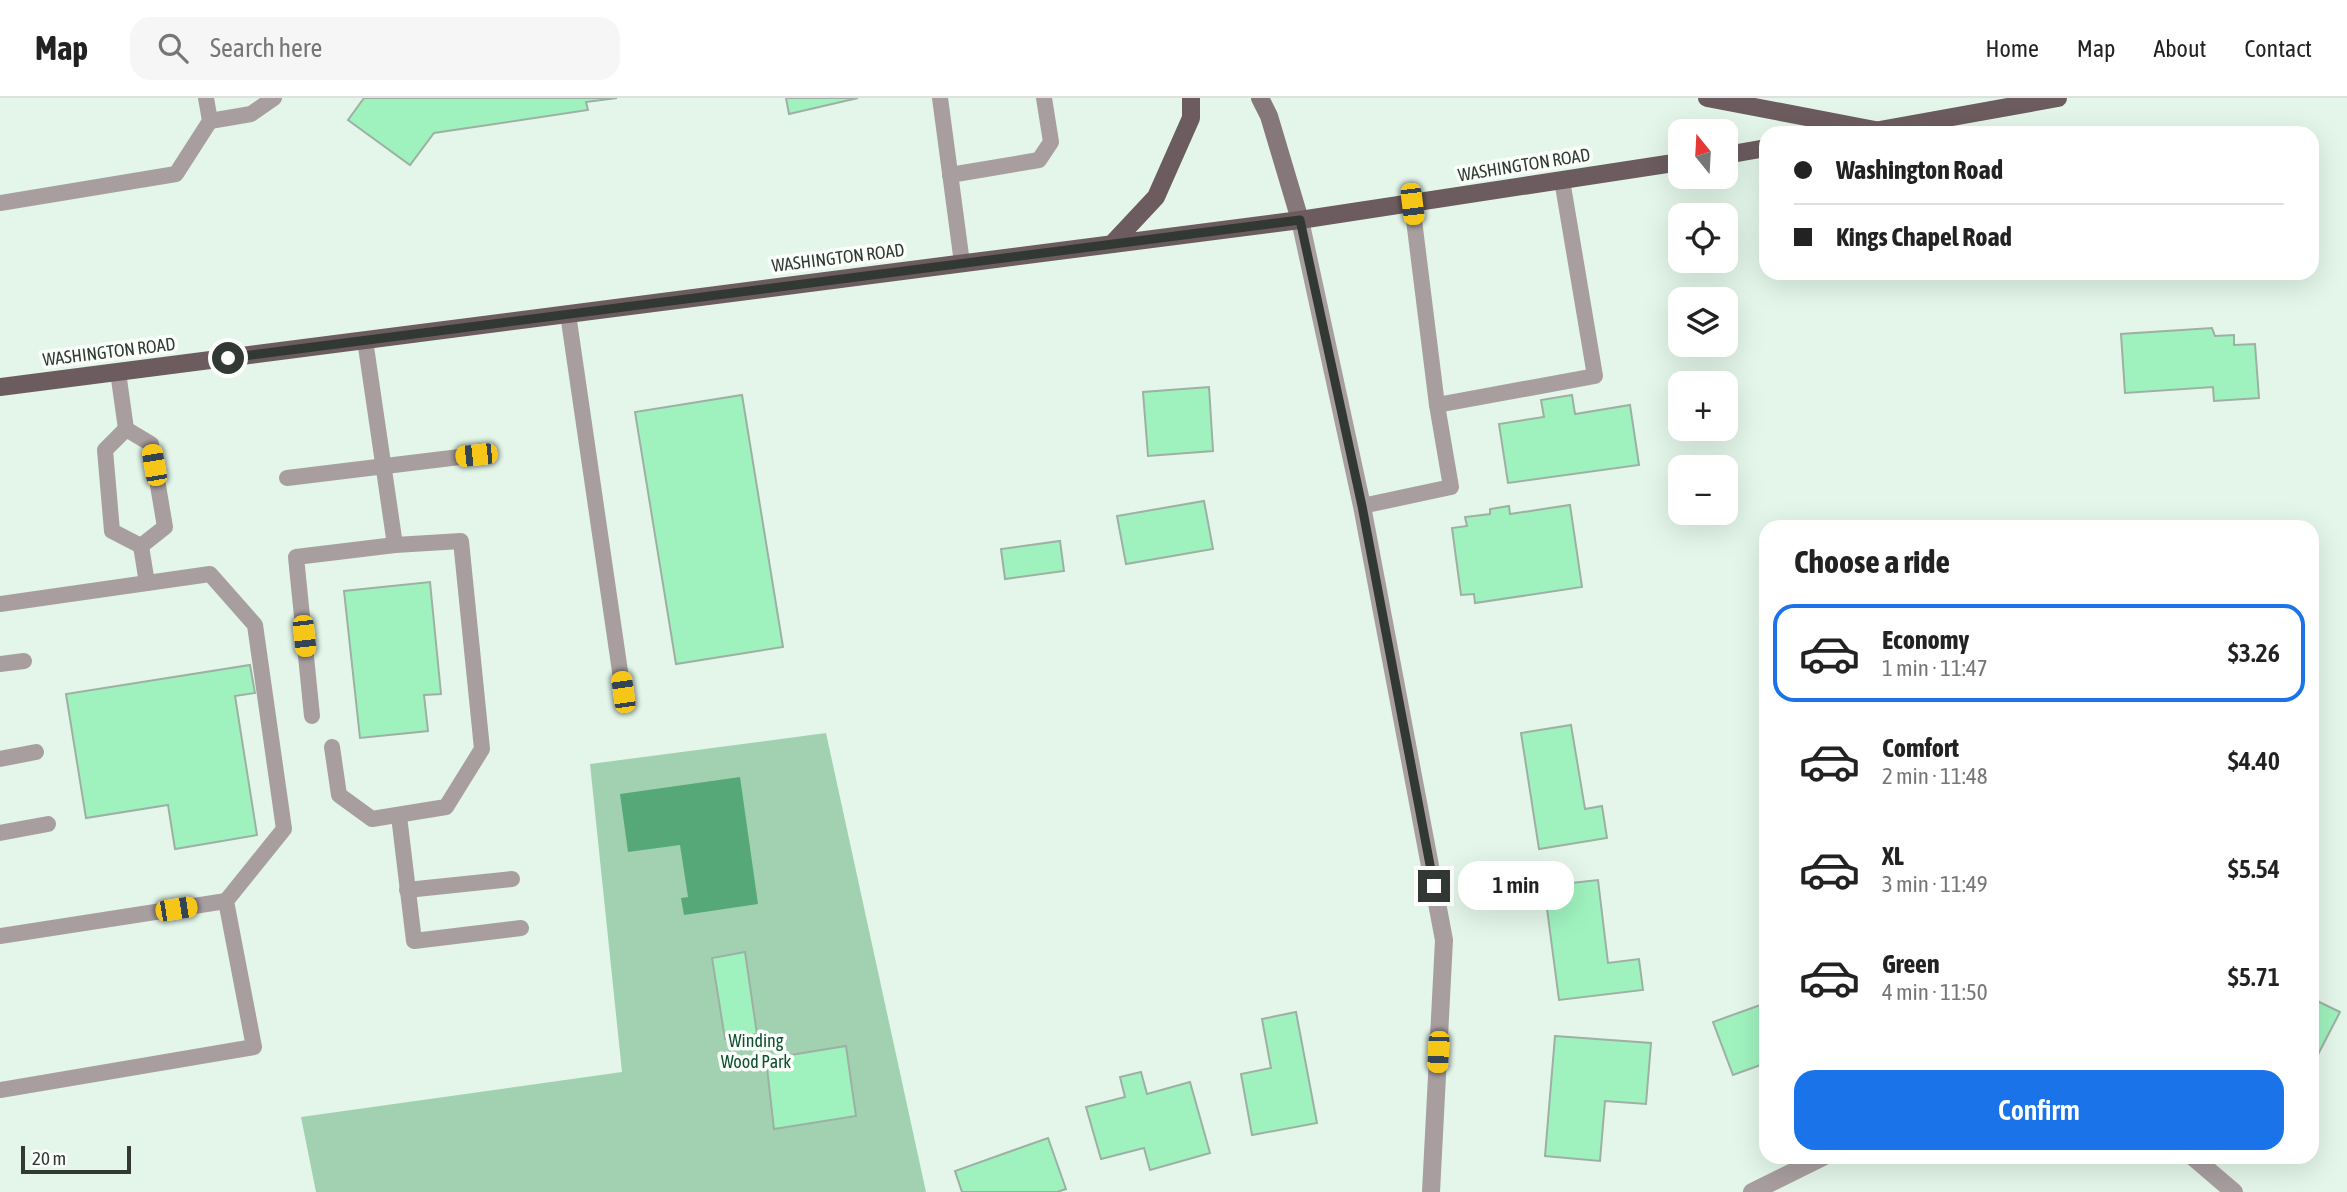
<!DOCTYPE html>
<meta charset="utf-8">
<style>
body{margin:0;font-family:"Asap Condensed",sans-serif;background:#f6f6f6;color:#222;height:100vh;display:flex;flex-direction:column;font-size:26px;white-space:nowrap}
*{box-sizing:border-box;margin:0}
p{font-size:23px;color:#767676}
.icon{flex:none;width:38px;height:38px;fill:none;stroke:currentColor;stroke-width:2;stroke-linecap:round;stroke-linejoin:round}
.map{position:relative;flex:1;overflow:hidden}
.side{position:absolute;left:1759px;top:422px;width:560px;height:644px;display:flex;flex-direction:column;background:#fff;border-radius:21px;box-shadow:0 7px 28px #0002}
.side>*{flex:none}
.guide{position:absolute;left:1759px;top:28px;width:560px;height:154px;border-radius:21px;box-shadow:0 7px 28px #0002;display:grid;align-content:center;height:154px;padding:0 35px;background:#fff}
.needle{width:46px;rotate:342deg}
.fabs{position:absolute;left:1668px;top:21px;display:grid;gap:14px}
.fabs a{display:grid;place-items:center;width:70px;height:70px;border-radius:14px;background:#fff;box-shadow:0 7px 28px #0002;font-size:35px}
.scale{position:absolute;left:21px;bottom:18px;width:110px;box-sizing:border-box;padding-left:7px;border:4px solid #323934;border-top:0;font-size:19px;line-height:24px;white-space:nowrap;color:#323934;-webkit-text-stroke:5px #fbfffc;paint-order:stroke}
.end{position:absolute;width:32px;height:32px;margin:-16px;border:9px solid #323934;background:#fff;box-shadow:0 0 0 4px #fff}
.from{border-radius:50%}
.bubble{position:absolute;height:49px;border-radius:21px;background:#fff;box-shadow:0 7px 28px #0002;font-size:23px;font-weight:600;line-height:49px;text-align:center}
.car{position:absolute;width:21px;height:42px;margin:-21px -10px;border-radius:9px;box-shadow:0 0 5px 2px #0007;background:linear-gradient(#f5c518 24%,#345 0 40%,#f5c518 0 76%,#345 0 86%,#f5c518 0)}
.guide b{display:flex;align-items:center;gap:24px;height:66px;font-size:26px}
.guide b+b{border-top:2px solid #e0e0e0}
.guide i{width:18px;height:18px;background:#222}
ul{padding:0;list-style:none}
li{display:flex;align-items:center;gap:21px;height:98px;margin:0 14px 10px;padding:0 21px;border:4px solid transparent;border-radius:21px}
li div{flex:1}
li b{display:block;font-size:26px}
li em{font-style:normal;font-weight:600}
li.on{border-color:#1a73e8}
li>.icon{width:63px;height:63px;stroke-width:1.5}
h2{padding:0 35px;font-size:32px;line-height:84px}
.button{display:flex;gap:14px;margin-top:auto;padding:14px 35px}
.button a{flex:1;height:80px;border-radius:21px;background:#1a73e8;color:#fff;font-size:28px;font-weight:600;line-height:80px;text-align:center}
header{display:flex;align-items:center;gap:42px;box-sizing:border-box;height:98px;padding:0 35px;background:#fff;border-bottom:2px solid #e0e0e0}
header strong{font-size:33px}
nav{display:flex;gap:38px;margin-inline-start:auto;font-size:24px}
.search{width:490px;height:63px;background:#f6f6f6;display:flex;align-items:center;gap:18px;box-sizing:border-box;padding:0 24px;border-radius:21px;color:#767676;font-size:26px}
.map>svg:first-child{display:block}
</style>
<header>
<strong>Map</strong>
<div class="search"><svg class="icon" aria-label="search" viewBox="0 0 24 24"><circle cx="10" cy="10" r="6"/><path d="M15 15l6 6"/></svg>Search here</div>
<nav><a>Home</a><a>Map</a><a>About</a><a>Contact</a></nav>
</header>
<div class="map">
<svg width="2347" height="1094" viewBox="0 0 2347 1094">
<rect width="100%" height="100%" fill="#e3f6e9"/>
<polygon fill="#a2d1b2" points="826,635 926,1094 316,1094 301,1019 622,974 590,666"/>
<polygon fill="#56a878" points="740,679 758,806 684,817 681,800 688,799 680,747 628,754 620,696"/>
<g fill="#9ff2be" stroke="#9eb0a4" stroke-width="2">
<polygon points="364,0 617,0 586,4 588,12 434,35 410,67 348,22"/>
<polygon points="786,0 858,0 789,16"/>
<polygon points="2212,230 2215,238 2234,237 2234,247 2255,246 2259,300 2214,303 2213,289 2125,295 2121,236"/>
<polygon points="1209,289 1213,353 1148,358 1143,294"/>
<polygon points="742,297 783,549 676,566 635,314"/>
<polygon points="1572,297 1575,316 1630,307 1639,367 1508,385 1499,326 1544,319 1541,302"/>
<polygon points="1204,403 1213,451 1126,466 1117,418"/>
<polygon points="1570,407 1582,489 1475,505 1474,496 1461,497 1452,430 1467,428 1465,419 1490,416 1490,411 1509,408 1510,416"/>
<polygon points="1060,443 1064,473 1005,481 1001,451"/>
<polygon points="430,484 441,596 424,597 428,633 360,640 344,493"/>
<polygon points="250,567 255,595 235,598 257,737 175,751 168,707 86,720 66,596"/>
<polygon points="1571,627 1585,711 1602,708 1607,740 1539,751 1521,635"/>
<polygon points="1598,782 1608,865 1639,861 1643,892 1559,902 1544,788"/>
<polygon points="745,854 757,936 725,941 712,860"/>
<polygon points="2313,901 2340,914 2313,966 2312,965"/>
<polygon points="1766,905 1766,965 1733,977 1713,924"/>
<polygon points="1296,914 1317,1025 1252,1037 1241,976 1271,970 1262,921"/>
<polygon points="1555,938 1651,945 1646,1006 1605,1003 1600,1063 1545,1058"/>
<polygon points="846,948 856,1018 774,1031 766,961"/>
<polygon points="1141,974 1147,996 1190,984 1210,1055 1150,1072 1144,1050 1101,1061 1086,1009 1125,999 1120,979"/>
<polygon points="1048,1040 1066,1091 1057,1094 962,1094 955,1073"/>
</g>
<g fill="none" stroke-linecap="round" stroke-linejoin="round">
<g stroke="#a89ea0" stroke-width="16">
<polyline points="940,0 962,165"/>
<polyline points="210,23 251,16 274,0"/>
<polyline points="950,77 1039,62 1051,44 1044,0"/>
<polyline points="0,105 176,76 210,23 206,0"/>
<polyline points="1412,106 1437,307 1595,278 1562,82"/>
<polyline points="568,216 623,594"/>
<polyline points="118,274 126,331"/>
<polyline points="126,331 151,346 165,429 141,448"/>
<polyline points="126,331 105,352 112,433 141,448"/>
<polyline points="287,380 476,357"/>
<polyline points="1362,408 1451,389 1437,307"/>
<polyline points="141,448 147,485"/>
<polyline points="0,506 210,476 255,527 284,731 226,803 254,949 0,992"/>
<polyline points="0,566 24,563"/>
<polyline points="312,618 296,459 395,447"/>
<polyline points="332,649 339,697 372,721 446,709 482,651 461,443 395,447 365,242"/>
<polyline points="0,661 36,654"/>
<polyline points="399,718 414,843 521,830"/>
<polyline points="0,735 48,726"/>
<polyline points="407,792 512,781"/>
<polyline points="0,838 226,803"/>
</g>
<g stroke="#a89ea0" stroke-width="18">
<polyline points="1300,122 1362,408 1444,842 1431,1094"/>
<polyline points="2193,1059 2234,1094"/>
<polyline points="1752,1094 1823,1059"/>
</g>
<polyline stroke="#85777a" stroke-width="18" points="1260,0 1269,18 1300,122"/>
<g stroke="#6c5c5f" stroke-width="18">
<polyline points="1707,0 1875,32"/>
<polyline points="1863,35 2058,0"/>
<polyline points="1726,57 1766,50"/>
<polyline points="1112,146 1156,99 1191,20 1191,0"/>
<polyline points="0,289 1300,122 1680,64"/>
</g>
</g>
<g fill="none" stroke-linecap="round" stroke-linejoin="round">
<polyline stroke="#323934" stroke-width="9" points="228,260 1300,122 1362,408 1434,788"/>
</g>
<g text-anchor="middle" stroke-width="7" stroke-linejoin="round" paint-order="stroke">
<g font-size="18" fill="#323934" stroke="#fbfffc">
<text transform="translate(1524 67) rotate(-9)" y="6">WASHINGTON ROAD</text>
<text transform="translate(838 160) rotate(-7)" y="6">WASHINGTON ROAD</text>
<text transform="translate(109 254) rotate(-7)" y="6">WASHINGTON ROAD</text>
</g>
<g font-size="18" fill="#0f4e2e" stroke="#fbfffc">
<text x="756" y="949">Winding<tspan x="756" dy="21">Wood Park</tspan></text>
</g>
</g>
</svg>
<div class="fabs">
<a><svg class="needle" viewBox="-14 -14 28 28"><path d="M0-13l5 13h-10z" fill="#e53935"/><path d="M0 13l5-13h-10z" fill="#767676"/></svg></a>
<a><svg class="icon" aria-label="locate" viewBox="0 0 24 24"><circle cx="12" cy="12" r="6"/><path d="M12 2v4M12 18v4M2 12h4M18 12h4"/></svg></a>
<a><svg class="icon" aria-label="layers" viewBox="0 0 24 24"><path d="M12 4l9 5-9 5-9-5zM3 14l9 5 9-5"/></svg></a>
<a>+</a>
<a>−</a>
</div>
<div class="scale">20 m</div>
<i class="end from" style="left:228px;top:260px"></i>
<i class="end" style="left:1434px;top:788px"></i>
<div class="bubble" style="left:1458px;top:763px;width:116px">1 min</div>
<i class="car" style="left:1412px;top:106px;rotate:173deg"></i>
<i class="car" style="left:476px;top:357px;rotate:264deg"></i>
<i class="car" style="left:154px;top:367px;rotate:350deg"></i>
<i class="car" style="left:304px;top:538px;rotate:174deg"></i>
<i class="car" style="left:623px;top:594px;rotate:352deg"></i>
<i class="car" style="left:176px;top:811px;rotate:81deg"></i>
<i class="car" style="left:1438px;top:954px;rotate:183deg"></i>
<div class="guide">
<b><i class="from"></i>Washington Road</b>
<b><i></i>Kings Chapel Road</b>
</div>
<section class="side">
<h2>Choose a ride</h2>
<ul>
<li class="on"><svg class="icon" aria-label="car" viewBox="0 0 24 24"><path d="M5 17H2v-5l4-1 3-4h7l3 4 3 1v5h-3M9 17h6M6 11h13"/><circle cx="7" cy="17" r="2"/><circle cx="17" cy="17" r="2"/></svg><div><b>Economy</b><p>1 min · 11:47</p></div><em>$3.26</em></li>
<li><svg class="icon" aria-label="car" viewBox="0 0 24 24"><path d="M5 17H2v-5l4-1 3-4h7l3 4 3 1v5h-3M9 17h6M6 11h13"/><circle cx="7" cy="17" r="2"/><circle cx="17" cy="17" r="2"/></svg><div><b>Comfort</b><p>2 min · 11:48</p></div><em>$4.40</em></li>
<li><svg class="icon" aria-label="car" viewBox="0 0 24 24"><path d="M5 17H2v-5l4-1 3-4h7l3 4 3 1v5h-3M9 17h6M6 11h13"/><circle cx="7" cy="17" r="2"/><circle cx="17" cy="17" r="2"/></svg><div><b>XL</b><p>3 min · 11:49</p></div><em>$5.54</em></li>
<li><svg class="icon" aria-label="car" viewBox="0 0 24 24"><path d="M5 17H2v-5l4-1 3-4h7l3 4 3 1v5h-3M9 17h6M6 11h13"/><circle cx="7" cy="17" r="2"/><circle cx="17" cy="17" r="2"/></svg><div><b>Green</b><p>4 min · 11:50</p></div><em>$5.71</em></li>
</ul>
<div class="button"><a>Confirm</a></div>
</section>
</div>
